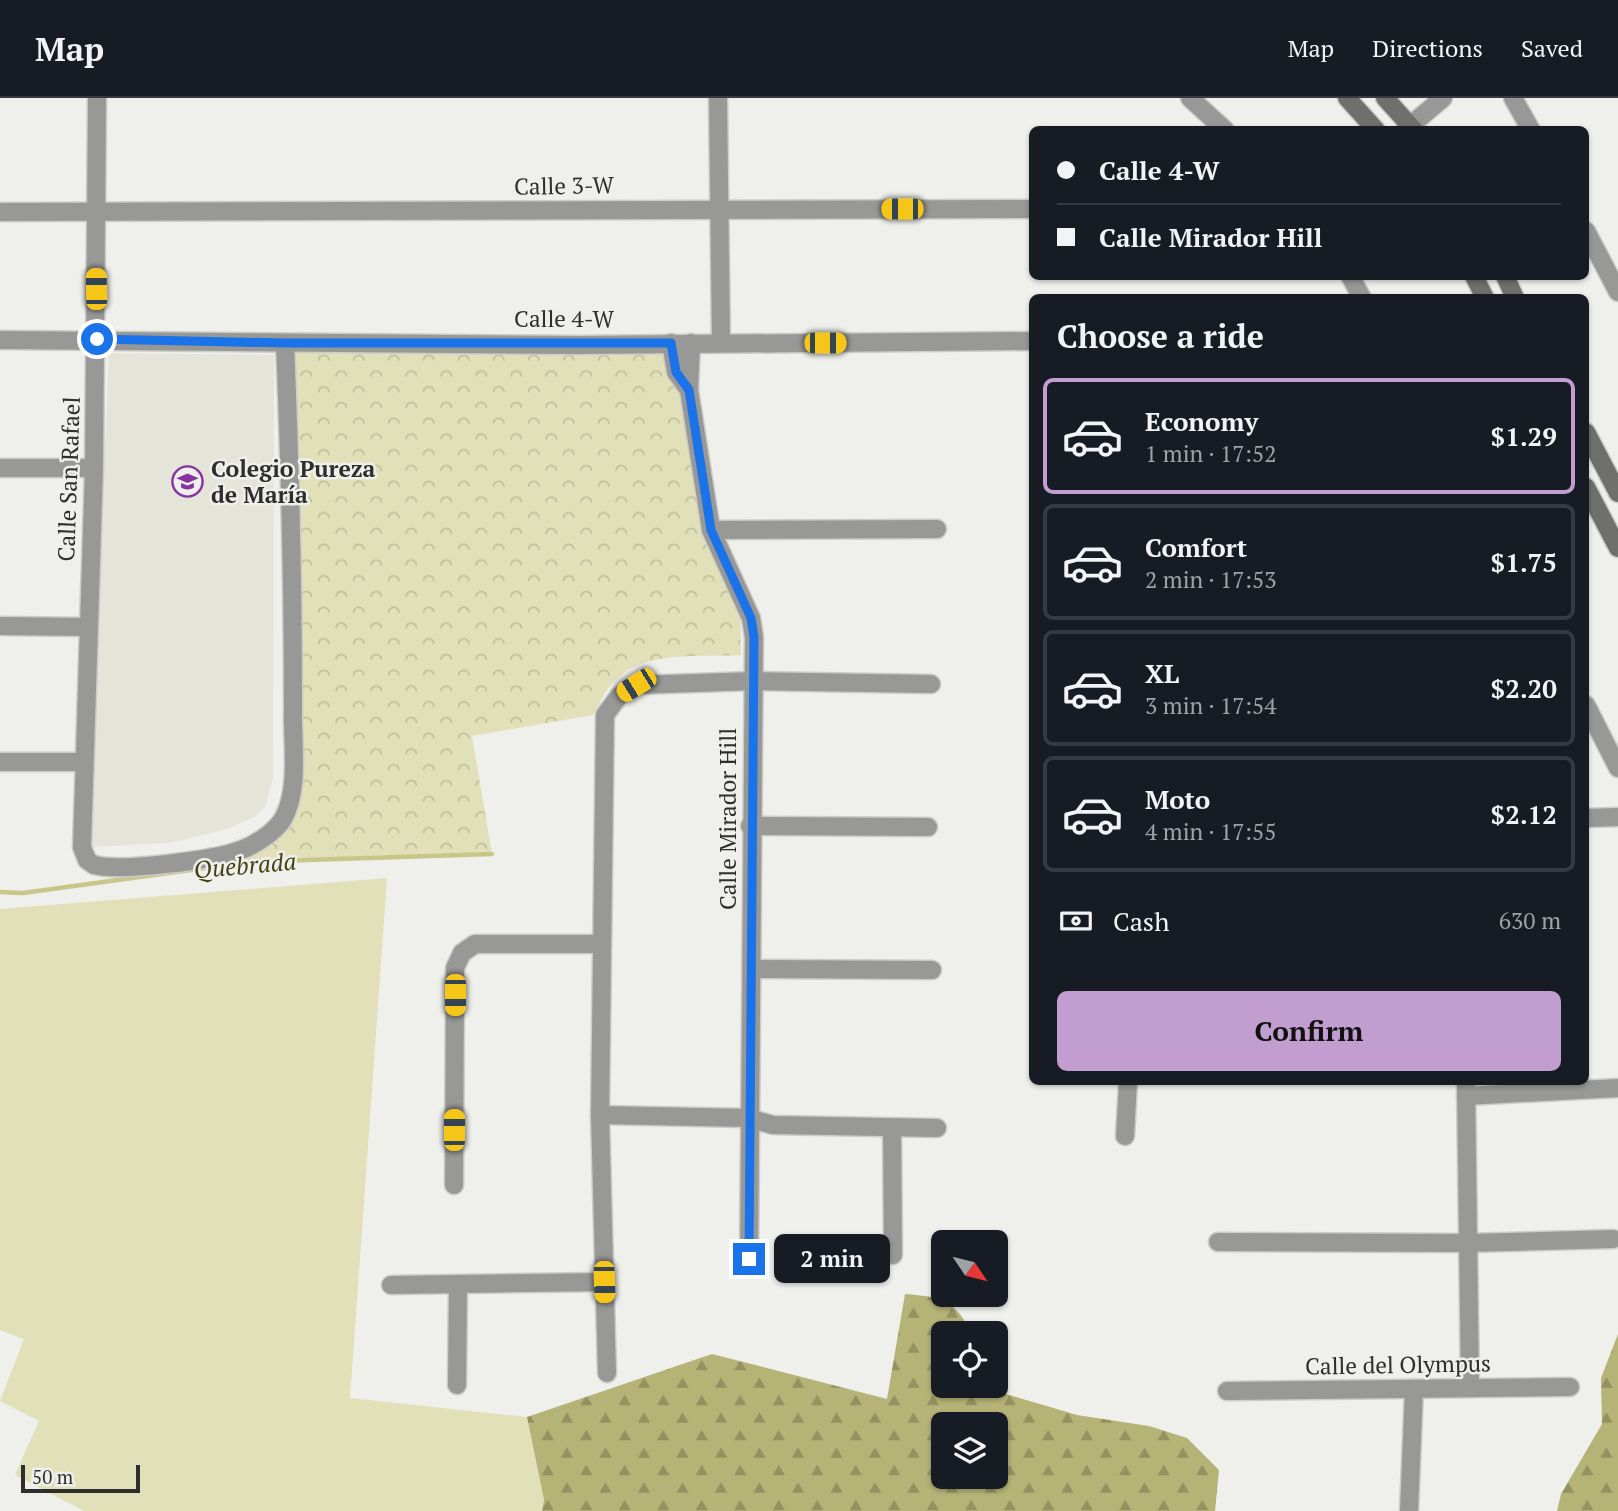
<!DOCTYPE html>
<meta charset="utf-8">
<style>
body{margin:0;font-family:"PT Serif",serif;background:#242831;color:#f1f3f6;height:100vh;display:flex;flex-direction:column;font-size:26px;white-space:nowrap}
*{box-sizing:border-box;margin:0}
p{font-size:23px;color:#9ea1a6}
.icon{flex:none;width:38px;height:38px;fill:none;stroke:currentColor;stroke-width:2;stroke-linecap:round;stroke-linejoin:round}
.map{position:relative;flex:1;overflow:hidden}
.details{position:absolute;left:1029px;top:196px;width:560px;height:791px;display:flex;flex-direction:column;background:#171b24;border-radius:10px;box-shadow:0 2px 5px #0004}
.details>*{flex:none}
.guide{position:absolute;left:1029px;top:28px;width:560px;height:154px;border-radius:10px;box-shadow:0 2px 5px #0004;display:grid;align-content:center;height:154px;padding:0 28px;background:#171b24}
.needle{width:46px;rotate:125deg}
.controls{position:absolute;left:931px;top:1132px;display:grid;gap:14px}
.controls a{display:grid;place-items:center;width:77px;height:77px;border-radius:10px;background:#171b24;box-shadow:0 2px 5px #0004;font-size:35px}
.scale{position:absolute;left:21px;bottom:18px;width:119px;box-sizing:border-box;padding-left:7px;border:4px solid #2e2e2d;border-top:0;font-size:19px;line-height:24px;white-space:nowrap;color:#2e2e2d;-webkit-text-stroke:5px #efefeb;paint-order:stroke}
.end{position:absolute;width:32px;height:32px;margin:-16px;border:9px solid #1a73e8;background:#fff;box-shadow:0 0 0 4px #fff}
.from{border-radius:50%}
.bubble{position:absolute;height:49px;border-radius:10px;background:#171b24;box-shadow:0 2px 5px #0004;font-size:23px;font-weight:700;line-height:49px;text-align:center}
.car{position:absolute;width:21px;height:42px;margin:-21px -10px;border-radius:9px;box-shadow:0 0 5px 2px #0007;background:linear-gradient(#f5c518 24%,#345 0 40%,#f5c518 0 76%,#345 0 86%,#f5c518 0)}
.guide b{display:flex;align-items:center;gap:24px;height:66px;font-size:26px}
.guide b+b{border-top:2px solid #363941}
.guide i{width:18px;height:18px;background:#f1f3f6}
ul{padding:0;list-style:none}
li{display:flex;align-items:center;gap:21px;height:116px;margin:0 14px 10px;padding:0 14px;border:4px solid #363941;border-radius:10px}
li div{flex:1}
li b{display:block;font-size:26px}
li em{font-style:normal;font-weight:700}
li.on{border-color:#c19dd0}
li>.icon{width:63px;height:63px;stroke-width:1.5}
h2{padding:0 28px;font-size:32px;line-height:84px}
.pay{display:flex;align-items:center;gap:18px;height:77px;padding:0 28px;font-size:26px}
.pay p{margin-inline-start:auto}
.button{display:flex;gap:14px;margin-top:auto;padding:14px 28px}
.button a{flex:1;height:80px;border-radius:10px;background:#c19dd0;color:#111;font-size:28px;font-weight:700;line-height:80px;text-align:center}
header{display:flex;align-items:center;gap:42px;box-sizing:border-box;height:98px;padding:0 35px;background:#171b24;border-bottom:2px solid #363941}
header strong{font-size:33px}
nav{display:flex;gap:38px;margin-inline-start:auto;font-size:24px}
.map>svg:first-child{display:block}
</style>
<header>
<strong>Map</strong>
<nav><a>Map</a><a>Directions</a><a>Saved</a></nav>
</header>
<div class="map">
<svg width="1618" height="1413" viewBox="0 0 1618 1413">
<defs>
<pattern id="forest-firs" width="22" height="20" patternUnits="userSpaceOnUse" patternTransform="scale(1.75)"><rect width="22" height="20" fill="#b5b376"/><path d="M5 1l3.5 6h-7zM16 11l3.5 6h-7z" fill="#949261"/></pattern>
<pattern id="park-crowns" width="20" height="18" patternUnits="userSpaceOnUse" patternTransform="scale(1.75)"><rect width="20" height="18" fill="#e1e0b9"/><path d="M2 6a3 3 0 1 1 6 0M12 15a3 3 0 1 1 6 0" fill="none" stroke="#c1c09f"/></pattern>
</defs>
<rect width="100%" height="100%" fill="#efefeb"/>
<polygon fill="#e4e4d9" points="109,255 274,257 273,680 265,709 254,719 224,732 169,745 88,749"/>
<polygon fill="#e1e0b9" points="387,780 350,1300 527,1319 544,1402 542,1413 84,1413 15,1377 39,1323 0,1303 24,1241 0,1232 0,811"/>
<g fill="url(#forest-firs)" fill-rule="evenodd">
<path d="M905 1196C941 1199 955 1201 971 1235L943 1236V1288L996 1287 999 1294 1077 1317 1149 1328 1187 1340 1219 1372 1215 1413H542L544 1402 527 1319 712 1256 887 1301ZM943 1326H996V1379H943Z"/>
<polygon points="1618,1236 1618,1413 1557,1413 1561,1396 1602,1326 1601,1280"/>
</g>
<path fill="url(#park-crowns)" d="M285 245H665L740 503 741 557C705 559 652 553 622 576 608 586 601 602 593 617L472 638 492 756 249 764 244 751 288 711Z"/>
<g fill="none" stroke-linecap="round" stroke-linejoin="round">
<polyline stroke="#c8c689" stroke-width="4.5" points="0,794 23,795 249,764 492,756"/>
<defs>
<g id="minor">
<path d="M97 0 94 370 82 749 87 762 94 767C120 774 215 762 241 752 255 747 275 734 283 721 300 691 292 644 293 611 293 489 290 366 285 245"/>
<polyline points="718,0 721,245"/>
<polyline points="1190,0 1225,32"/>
<polyline points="1513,0 1531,32"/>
<polyline points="1405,32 1443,0"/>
<polyline points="0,114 1032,111"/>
<polyline points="1586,133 1618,194"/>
<polyline points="1350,178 1362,200"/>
<polyline points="0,242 579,247 1032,243"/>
<polyline points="671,245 676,274 689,292"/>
<polyline points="691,245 689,292 711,432 751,520 754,539 749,1161"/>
<polyline points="0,370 94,370"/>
<polyline points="711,432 937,431"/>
<polyline points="0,528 88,529"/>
<polyline points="1586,607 1618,670"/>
<polyline points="0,664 83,664"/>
<polyline points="1586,720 1618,719"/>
<polyline points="750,728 928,729"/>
<polyline points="753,871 932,872"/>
<polyline points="1466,984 1470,1290"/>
<polyline points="1466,998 1618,990"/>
<polyline points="600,1017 748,1020 773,1027 937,1030"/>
<polyline points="892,1030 893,1157"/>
<polyline points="1125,1038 1128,984"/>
<polyline points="454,1087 455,870 462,855 475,846 601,846"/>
<polyline points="1218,1144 1467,1145 1613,1141"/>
<polyline points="391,1187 604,1184"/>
<polyline points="607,1275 600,1017 605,617 619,598 636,587 754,583 931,586"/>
<polyline points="457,1287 458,1187"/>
<polyline points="1227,1293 1570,1289"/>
<polyline points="1409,1413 1414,1291"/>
</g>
<g id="secondary">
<polyline points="1347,0 1376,32"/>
<polyline points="1385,0 1414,32"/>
<polyline points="1474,178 1485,200"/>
<polyline points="1505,178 1515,200"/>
<polyline points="1586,334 1618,395"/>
<polyline points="1586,389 1618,450"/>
</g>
</defs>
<use href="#minor" stroke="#ccccc9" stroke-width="21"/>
<use href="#secondary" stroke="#ccccc9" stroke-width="21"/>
<use href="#minor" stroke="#989896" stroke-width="18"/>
<use href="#secondary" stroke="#6f6f6c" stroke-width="18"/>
</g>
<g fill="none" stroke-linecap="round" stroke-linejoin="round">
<polyline stroke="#1a73e8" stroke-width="9" points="97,241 285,245 671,245 676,274 689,292 711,432 751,520 754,539 749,1161"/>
</g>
<defs>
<symbol id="school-ring" viewBox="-11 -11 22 22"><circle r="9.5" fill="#efefeb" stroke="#8633a2" stroke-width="1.5"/><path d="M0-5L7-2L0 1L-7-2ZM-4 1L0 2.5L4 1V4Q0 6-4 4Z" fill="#8633a2"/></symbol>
</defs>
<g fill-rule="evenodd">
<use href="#school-ring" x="170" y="366" width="35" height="35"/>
</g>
<g text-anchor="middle" stroke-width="5" stroke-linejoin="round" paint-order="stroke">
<g font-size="23" fill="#2e2e2d" stroke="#efefeb">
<text transform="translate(564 88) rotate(-1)" y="8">Calle 3-W</text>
<text x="564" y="229">Calle 4-W</text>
<text transform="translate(69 381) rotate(-88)" y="8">Calle San Rafael</text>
<text transform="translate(728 721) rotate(-90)" y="8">Calle Mirador Hill</text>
<text transform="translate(1398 1267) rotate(-1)" y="8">Calle del Olympus</text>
</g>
<g font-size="23" font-weight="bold" fill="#2e2e2d" stroke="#efefeb" text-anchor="start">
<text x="211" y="379">Colegio Pureza<tspan x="211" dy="26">de María</tspan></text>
</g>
<g font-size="24" font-style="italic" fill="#454314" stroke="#efefeb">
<text transform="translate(245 768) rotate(-5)" y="8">Quebrada</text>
</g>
</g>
</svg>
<div class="controls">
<a><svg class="needle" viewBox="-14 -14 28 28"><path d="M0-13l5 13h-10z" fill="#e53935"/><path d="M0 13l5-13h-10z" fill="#9ea1a6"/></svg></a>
<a><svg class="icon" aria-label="locate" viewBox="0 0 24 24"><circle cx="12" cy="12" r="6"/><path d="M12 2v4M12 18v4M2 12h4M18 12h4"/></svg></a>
<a><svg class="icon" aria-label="layers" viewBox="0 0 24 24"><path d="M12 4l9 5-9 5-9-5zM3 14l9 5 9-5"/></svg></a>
</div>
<div class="scale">50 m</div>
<i class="end from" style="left:97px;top:241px"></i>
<i class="end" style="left:749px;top:1161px"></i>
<div class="bubble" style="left:774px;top:1136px;width:116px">2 min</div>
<i class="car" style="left:902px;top:111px;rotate:270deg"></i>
<i class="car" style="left:96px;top:191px;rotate:359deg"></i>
<i class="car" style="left:825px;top:245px;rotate:90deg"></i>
<i class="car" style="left:636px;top:587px;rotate:238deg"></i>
<i class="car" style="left:455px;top:897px;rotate:180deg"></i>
<i class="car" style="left:454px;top:1032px;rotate:0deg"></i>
<i class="car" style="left:604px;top:1184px;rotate:178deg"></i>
<div class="guide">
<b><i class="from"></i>Calle 4-W</b>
<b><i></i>Calle Mirador Hill</b>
</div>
<section class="details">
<h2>Choose a ride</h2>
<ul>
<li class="on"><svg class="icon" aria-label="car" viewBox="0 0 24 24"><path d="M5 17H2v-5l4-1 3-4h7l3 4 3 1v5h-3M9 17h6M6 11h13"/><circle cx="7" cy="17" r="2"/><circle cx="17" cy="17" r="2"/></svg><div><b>Economy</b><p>1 min · 17:52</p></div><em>$1.29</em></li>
<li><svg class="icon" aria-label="car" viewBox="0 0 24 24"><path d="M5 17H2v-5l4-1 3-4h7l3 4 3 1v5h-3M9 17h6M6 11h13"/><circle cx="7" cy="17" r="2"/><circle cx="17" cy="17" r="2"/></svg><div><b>Comfort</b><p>2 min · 17:53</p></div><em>$1.75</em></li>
<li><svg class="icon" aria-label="car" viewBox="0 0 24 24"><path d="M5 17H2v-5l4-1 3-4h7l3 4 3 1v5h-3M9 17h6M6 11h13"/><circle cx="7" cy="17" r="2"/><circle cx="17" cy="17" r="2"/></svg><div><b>XL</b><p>3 min · 17:54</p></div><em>$2.20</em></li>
<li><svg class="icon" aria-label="car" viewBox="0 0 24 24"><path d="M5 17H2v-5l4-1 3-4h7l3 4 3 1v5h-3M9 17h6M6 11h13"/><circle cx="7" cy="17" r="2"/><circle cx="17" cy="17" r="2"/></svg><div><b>Moto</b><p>4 min · 17:55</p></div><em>$2.12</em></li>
</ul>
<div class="pay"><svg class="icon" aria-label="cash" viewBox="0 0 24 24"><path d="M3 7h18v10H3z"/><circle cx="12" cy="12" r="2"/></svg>Cash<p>630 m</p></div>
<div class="button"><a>Confirm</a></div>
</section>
</div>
